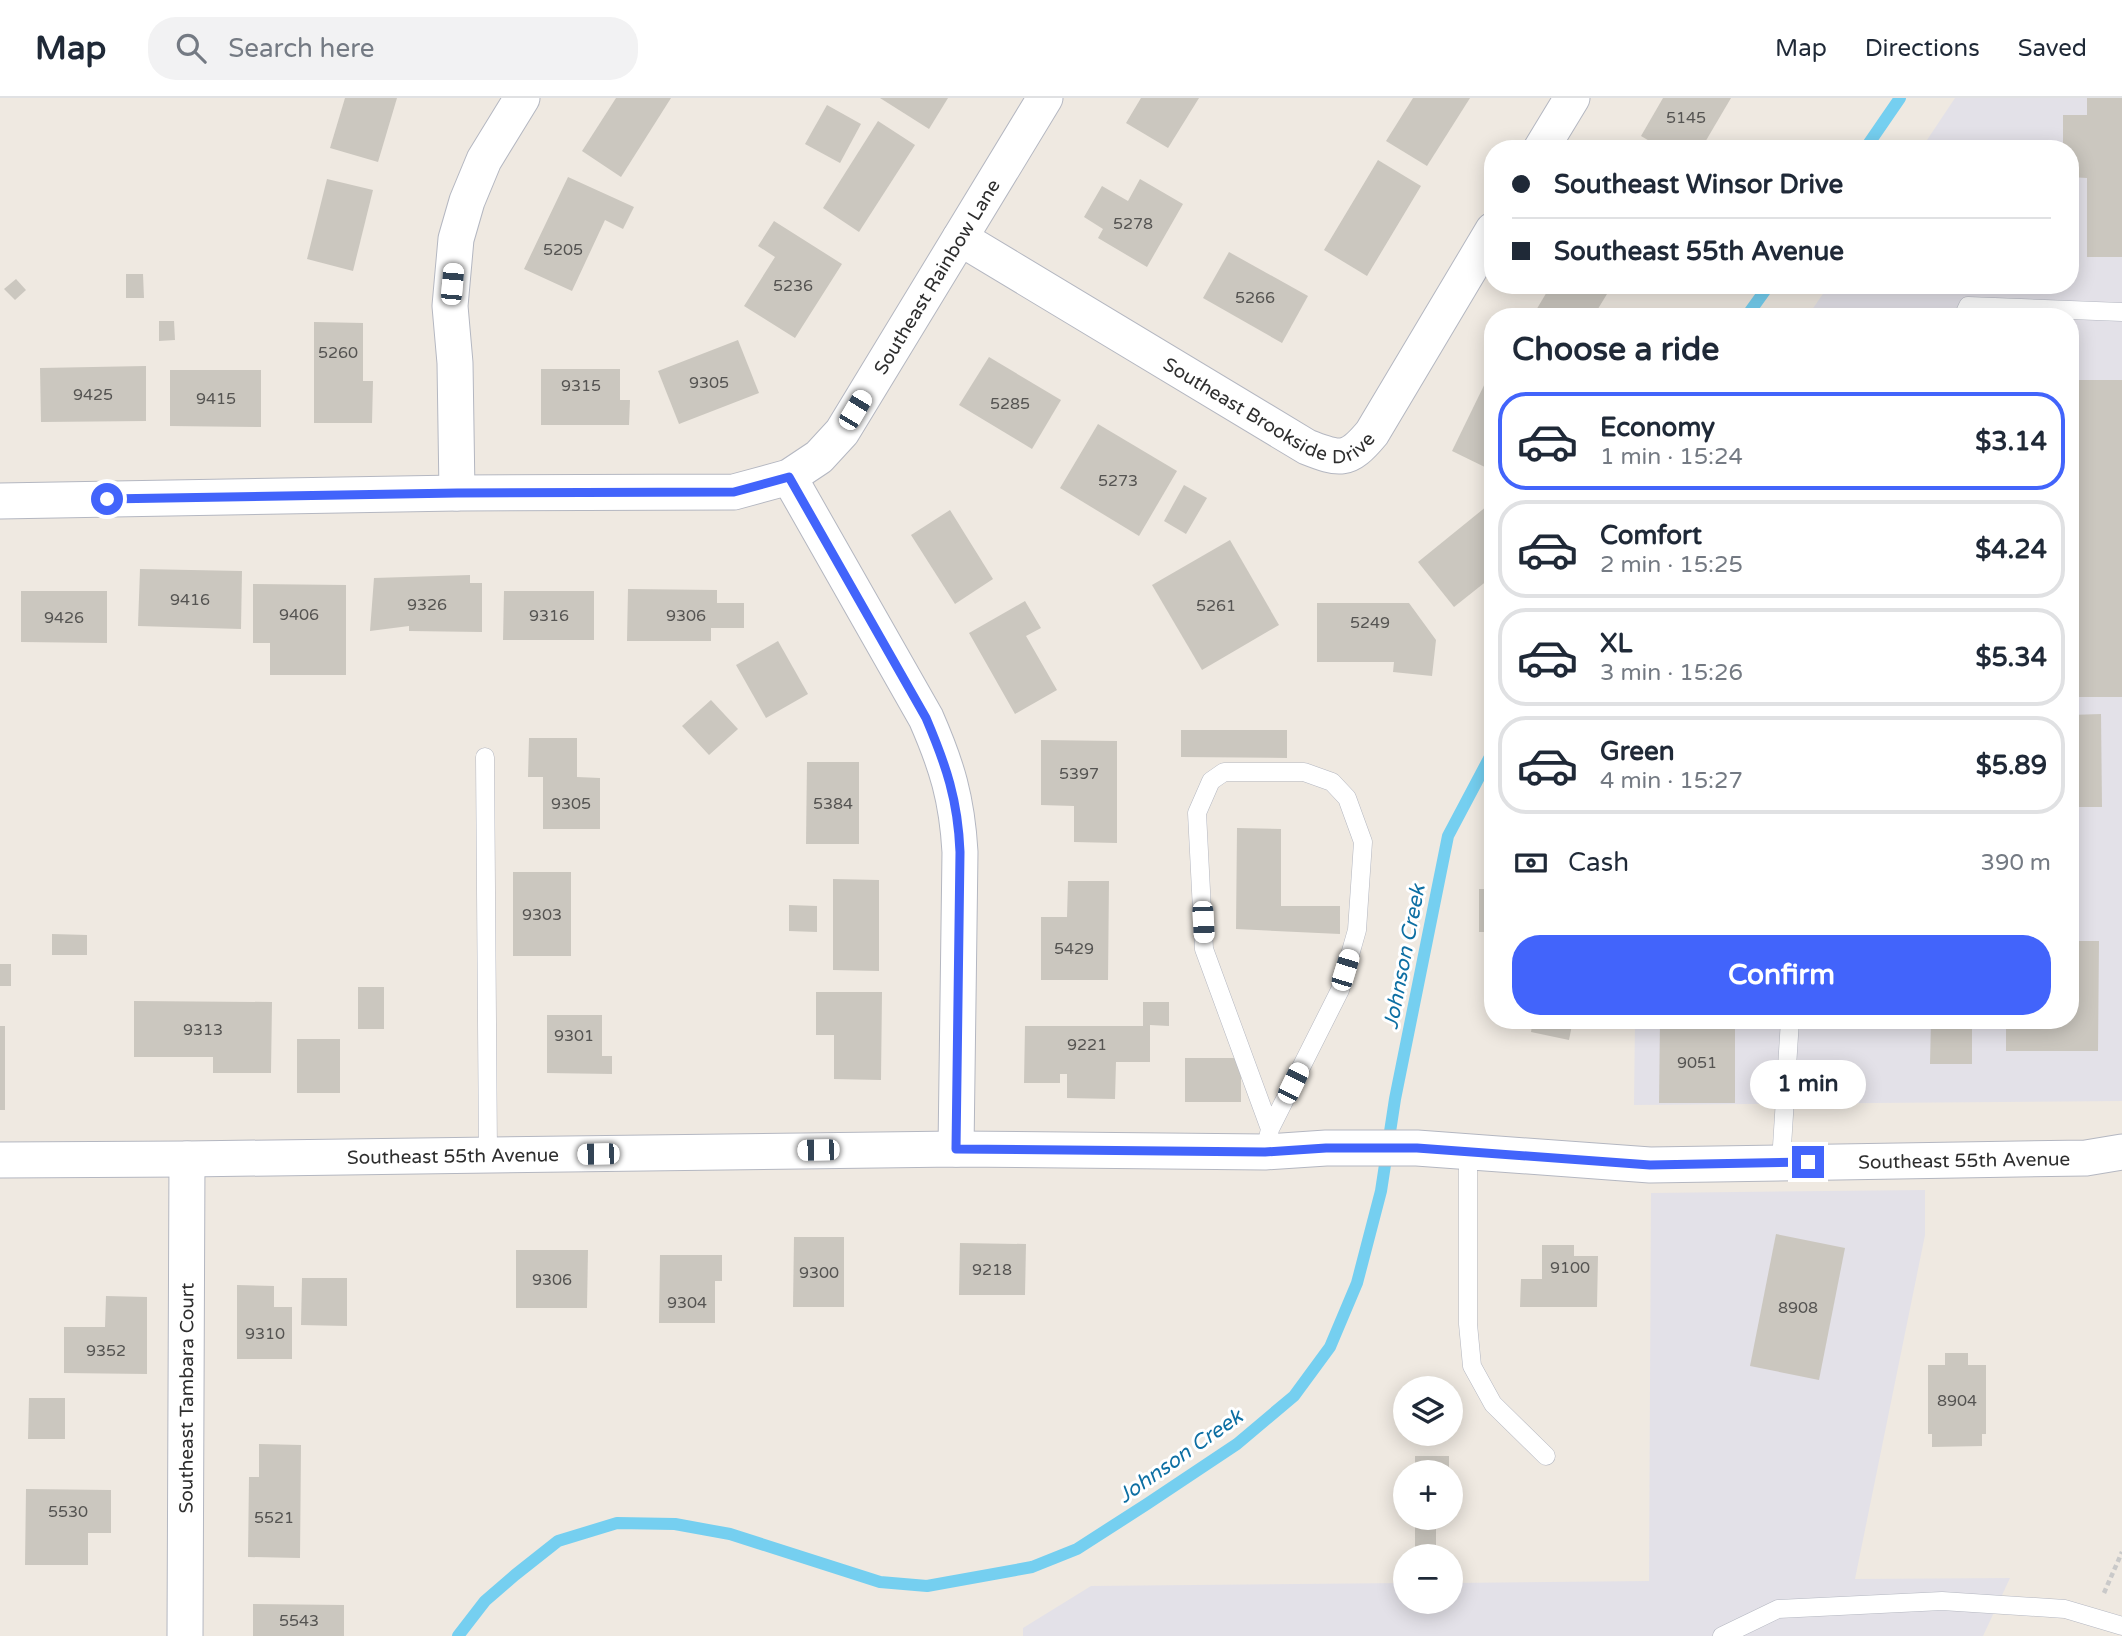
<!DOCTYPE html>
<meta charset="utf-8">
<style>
body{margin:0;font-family:"Varela Round",sans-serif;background:#f2f2f3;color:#1f2937;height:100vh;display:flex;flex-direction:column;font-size:26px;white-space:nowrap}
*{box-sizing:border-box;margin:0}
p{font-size:23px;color:#747a83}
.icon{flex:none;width:38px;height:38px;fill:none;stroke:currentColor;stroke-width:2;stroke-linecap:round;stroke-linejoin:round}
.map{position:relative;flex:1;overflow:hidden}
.side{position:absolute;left:1484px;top:210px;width:595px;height:721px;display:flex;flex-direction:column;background:#fff;border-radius:28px;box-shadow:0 4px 18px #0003}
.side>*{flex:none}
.hud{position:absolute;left:1484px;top:42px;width:595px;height:154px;border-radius:28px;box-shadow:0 4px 18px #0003;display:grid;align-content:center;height:154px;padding:0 28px;background:#fff}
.tools{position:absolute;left:1393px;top:1278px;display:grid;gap:14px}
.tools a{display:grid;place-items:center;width:70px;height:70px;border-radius:50%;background:#fff;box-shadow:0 4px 18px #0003;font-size:35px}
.end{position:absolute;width:32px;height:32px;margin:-16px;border:9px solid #4264fb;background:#fff;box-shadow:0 0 0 4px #fff}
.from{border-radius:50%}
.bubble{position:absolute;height:49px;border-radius:24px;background:#fff;box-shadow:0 4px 18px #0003;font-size:23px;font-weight:800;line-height:49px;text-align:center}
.car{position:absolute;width:21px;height:42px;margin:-21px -10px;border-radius:9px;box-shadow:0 0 5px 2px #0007;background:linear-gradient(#fff 24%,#345 0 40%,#fff 0 76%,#345 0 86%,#fff 0)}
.hud b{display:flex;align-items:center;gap:24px;height:66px;font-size:26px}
.hud b+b{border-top:2px solid #e0e1e3}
.hud i{width:18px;height:18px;background:#1f2937}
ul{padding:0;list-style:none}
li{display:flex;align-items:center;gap:21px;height:98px;margin:0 14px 10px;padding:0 14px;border:4px solid #e0e1e3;border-radius:28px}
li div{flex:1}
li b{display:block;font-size:26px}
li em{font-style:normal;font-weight:800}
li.active{border-color:#4264fb}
li>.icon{width:63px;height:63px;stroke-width:1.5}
h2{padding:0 28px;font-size:32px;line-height:84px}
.pay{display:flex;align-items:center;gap:18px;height:77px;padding:0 28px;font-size:26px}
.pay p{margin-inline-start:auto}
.cta{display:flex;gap:14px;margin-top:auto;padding:14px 28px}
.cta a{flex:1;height:80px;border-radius:28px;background:#4264fb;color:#fff;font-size:28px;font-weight:800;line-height:80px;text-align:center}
header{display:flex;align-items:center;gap:42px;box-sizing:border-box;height:98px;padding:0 35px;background:#fff;border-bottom:2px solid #e0e1e3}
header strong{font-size:33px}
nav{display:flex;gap:38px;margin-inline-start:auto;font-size:24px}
.search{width:490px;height:63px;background:#f2f2f3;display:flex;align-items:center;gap:18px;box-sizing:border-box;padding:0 24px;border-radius:28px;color:#747a83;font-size:26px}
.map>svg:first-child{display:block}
</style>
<header>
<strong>Map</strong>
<div class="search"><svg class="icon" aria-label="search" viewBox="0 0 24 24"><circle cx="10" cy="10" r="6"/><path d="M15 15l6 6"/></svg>Search here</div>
<nav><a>Map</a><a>Directions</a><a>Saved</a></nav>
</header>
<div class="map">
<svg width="2122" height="1538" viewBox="0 0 2122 1538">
<rect width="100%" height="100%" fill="#efe9e1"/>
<g fill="#e3e1e8">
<polygon points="1955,0 2122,0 2122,1003 1634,1007 1635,922 2070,922 2070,219 1807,219 1829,187 2070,187 2070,51 1921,51"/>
<polygon points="1925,1092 1925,1137 1855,1481 2010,1480 1983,1538 1023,1538 1023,1530 1091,1488 1405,1485 1405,1503 1451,1503 1451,1485 1649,1483 1651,1095"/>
</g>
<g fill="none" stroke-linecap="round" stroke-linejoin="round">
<g stroke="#75cff0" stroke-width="12">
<polyline points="1865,51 1900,0"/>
<polyline points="1746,219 1769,187"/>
<polyline points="458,1538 485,1503 515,1477 558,1443 617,1425 675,1426 730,1436 880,1484 927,1488 1032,1469 1077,1451 1147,1406 1237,1346 1294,1298 1330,1249 1357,1185 1381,1093 1395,1001 1448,738 1493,653"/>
</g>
</g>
<g fill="#cbc7bf">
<polygon points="345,0 397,0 378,64 330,50"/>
<polygon points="616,0 671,0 621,79 582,53"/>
<polygon points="880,0 948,0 929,31"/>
<polygon points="1141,0 1199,0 1168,50 1126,25"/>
<polygon points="1413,0 1470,0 1427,68 1386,43"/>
<polygon points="1663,0 1731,0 1701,51 1663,51 1641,38"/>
<polygon points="2087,0 2122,0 2122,159 2087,159 2087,80 2070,79 2070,51 2063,51 2063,17 2087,17"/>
<polygon points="827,7 861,26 840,65 805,46"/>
<polygon points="878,23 915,47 859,134 823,110"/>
<polygon points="1378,62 1421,88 1367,178 1324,152"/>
<polygon points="568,79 634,109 623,131 605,122 572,193 524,171"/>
<polygon points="327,81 373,92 353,173 307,161"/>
<polygon points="1140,81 1183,106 1147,169 1098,140 1103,131 1084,119 1102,88 1128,103"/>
<polygon points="774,123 842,166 795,240 744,208 775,159 758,148"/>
<polygon points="1229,154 1308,198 1282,245 1203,200"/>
<polygon points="126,176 143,176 144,200 126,200"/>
<polygon points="16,181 26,192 15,202 4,191"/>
<polygon points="1551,187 1592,187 1607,196 1593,219 1532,219"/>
<polygon points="159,223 174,223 175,242 159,243"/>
<polygon points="314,224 363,225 363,283 373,283 372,325 314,325"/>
<polygon points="738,242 759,295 679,326 658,273"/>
<polygon points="989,259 1061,302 1032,351 959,307"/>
<polygon points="146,268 146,323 41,324 40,270"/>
<polygon points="541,271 620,271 620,302 630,302 629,327 541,327"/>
<polygon points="170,272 261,272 261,329 170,328"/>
<polygon points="1491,273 1493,274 1493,373 1452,353"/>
<rect x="2070" y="282" width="52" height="317"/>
<polygon points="1098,326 1177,373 1139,438 1060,390"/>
<polygon points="1184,387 1207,400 1186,436 1164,423"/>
<polygon points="1487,408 1493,415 1493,478 1454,509 1418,464"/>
<polygon points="950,412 993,481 955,506 911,437"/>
<polygon points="1230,442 1279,527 1202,572 1152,487"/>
<polygon points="140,471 242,473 241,531 138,528"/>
<polygon points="470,477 470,485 482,485 482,534 409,533 409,528 370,533 374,480"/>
<polygon points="253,486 346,487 346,577 270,577 270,545 253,545"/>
<polygon points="628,491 717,492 717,505 744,505 744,530 711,530 711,543 627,543"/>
<polygon points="21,493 107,493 107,545 21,544"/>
<polygon points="504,493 594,493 594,542 503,542"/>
<polygon points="1025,503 1041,530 1026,538 1057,592 1015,616 969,535"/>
<polygon points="1317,505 1409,505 1436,542 1432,578 1393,574 1394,564 1317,564"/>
<polygon points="778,543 808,596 766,620 736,567"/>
<polygon points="711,602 738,631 709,657 682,628"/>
<polygon points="2101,616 2102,709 2070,709 2070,617"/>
<polygon points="1181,632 1287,632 1287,660 1181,659"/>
<polygon points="529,640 577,640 577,679 600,680 600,731 543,731 543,679 528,679"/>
<polygon points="1041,642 1117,643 1117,745 1074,744 1074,708 1041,707"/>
<polygon points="807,664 859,664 859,746 806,746"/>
<polygon points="1237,730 1281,731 1281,808 1340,808 1340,836 1236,831"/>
<rect x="513" y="774" width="58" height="84"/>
<polygon points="833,781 879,782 879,873 833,872"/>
<polygon points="1068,783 1109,783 1108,882 1041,882 1041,819 1067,819"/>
<rect x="1479" y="791" width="14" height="43"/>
<polygon points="789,807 817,808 817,834 789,833"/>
<polygon points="52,836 87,837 87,857 52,857"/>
<polygon points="2070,843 2099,843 2098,953 2006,953 2006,922 2070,922"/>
<rect x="0" y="866" width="11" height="22"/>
<rect x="358" y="889" width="26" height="42"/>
<polygon points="816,894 882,894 881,982 834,981 834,937 816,937"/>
<polygon points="134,903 272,904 271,975 213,975 213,959 134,959"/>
<polygon points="1143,904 1169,904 1169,928 1150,927 1150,964 1116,964 1115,1001 1067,1000 1067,976 1060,976 1060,985 1024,985 1025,928 1143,928"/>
<polygon points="547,917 602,917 602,958 612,958 612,976 547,975"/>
<polygon points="1533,922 1573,922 1569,942 1531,934"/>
<polygon points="1660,922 1735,922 1735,1005 1659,1005"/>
<polygon points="1931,922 1972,922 1972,966 1930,966"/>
<rect x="0" y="928" width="5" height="84"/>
<rect x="297" y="941" width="43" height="54"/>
<rect x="1185" y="960" width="56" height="44"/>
<polygon points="1776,1136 1845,1150 1819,1282 1750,1268"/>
<polygon points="794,1139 844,1139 844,1209 793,1209"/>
<polygon points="960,1145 1026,1146 1025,1197 959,1197"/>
<polygon points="1542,1147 1574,1147 1574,1158 1598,1158 1597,1209 1520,1209 1521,1181 1542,1181"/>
<polygon points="516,1152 588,1152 587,1210 516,1210"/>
<polygon points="660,1157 722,1157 722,1183 715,1183 715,1225 659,1225"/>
<polygon points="302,1180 347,1180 347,1228 301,1227"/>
<polygon points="237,1187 274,1188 274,1209 292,1209 292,1261 237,1261"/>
<polygon points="106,1198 147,1199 147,1276 64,1275 64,1229 105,1229"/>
<polygon points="1945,1255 1968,1255 1968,1267 1986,1267 1986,1336 1982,1336 1982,1348 1932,1349 1932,1336 1928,1336 1928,1267 1945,1267"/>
<polygon points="29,1300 65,1300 65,1341 28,1341"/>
<polygon points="259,1346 301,1347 300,1460 248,1459 249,1379 259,1379"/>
<rect x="1415" y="1358" width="34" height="16"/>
<polygon points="26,1391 111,1392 111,1435 88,1435 88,1467 25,1467"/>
<rect x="1415" y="1419" width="21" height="31"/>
<polygon points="253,1506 344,1507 344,1538 253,1538"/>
</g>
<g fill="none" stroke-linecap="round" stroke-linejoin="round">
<defs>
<g id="lane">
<polyline points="1963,219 1968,208 2122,214"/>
<polyline points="485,659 488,1057"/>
<polyline points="1265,1054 1270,1031 1204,851 1197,715 1211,683 1224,674 1304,674 1332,684 1347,700 1363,744 1357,832 1340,892 1270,1031"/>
<polyline points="1468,1054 1468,1226 1472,1268 1493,1306 1546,1358"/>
<polyline points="1781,1064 1790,922"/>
<polyline points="1722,1538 1778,1511 1942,1503 2065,1511 2122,1528"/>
</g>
<g id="street">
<polyline points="1541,51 1572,0"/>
<path id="s1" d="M960 140 1307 349C1340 362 1348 364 1372 335L1493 132"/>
<path d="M789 379 926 620C947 668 957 701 960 754L956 1051"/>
<polyline points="457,395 455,265 450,208 456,141 467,103 484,62 522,0"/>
<path id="s2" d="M0 403 457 395 734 394 789 379 819 359 842 334 1045 0"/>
<path id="s3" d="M0 1062 187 1061 956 1051 1265 1054 1326 1050H1417L1650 1067 2086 1060 2122 1054"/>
<path id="s4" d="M185 1538 187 1061"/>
</g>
</defs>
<use href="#lane" stroke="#b4b7c1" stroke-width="19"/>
<use href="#street" stroke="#b4b7c1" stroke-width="37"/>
<polyline stroke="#c9c9c9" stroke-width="4.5" stroke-dasharray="5 3.5" stroke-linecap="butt" points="2104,1495 2122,1454"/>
<use href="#lane" stroke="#fff" stroke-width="18"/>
<use href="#street" stroke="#fff" stroke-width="35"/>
</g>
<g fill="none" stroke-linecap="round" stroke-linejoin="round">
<path stroke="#4264fb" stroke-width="9" d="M107 401 457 395 734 394 789 379 926 620C946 667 958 702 960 754L956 1051 1265 1054 1326 1050H1417L1650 1067 1808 1064"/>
</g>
<g text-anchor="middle" stroke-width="6" stroke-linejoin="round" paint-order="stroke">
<g font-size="16" fill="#555452">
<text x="1686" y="25">5145</text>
<text x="1133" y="131">5278</text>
<text x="563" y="157">5205</text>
<text x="793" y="193">5236</text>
<text x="1255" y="205">5266</text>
<text x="338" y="260">5260</text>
<text x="709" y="290">9305</text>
<text x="581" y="293">9315</text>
<text x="93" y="302">9425</text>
<text x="216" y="306">9415</text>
<text x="1010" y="311">5285</text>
<text x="1118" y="388">5273</text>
<text x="190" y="507">9416</text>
<text x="427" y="512">9326</text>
<text x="1216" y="513">5261</text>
<text x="299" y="522">9406</text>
<text x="549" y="523">9316</text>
<text x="686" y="523">9306</text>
<text x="64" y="525">9426</text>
<text x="1370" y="530">5249</text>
<text x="1079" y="681">5397</text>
<text x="571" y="711">9305</text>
<text x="833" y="711">5384</text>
<text x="542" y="822">9303</text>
<text x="1074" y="856">5429</text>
<text x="203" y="937">9313</text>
<text x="574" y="943">9301</text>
<text x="1087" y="952">9221</text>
<text x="1697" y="970">9051</text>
<text x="1570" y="1175">9100</text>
<text x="992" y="1177">9218</text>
<text x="819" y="1180">9300</text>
<text x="552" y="1187">9306</text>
<text x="687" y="1210">9304</text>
<text x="1798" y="1215">8908</text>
<text x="265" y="1241">9310</text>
<text x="106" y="1258">9352</text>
<text x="1957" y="1308">8904</text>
<text x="68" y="1419">5530</text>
<text x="274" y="1425">5521</text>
<text x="299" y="1528">5543</text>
</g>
<g font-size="19" fill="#2e2e2e" stroke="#fff">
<text dy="7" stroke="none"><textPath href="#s2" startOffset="1043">Southeast Rainbow Lane</textPath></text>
<text dy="7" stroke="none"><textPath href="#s1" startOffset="359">Southeast Brookside Drive</textPath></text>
<text dy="7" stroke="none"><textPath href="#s3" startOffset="453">Southeast 55th Avenue</textPath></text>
<text dy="7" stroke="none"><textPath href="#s3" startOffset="1965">Southeast 55th Avenue</textPath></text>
<text dy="7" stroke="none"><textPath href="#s4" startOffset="238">Southeast Tambara Court</textPath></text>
</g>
<g font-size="21" font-style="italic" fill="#0d6fa3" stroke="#fff">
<text transform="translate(1404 859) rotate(-79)" y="7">Johnson Creek</text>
<text transform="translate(1180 1358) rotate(-35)" y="7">Johnson Creek</text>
</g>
</g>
</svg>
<div class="tools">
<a><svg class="icon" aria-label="layers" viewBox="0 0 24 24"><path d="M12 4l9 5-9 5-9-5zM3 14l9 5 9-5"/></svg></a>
<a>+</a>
<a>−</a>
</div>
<i class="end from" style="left:107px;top:401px"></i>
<i class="end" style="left:1808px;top:1064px"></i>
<div class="bubble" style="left:1750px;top:962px;width:116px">1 min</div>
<i class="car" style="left:452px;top:186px;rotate:5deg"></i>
<i class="car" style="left:855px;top:312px;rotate:31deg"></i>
<i class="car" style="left:1203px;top:824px;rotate:177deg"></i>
<i class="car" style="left:1345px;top:872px;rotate:17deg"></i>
<i class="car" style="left:1293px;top:985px;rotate:26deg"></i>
<i class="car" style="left:818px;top:1052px;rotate:269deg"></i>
<i class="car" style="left:598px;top:1056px;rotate:269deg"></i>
<div class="hud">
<b><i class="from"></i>Southeast Winsor Drive</b>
<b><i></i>Southeast 55th Avenue</b>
</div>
<section class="side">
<h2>Choose a ride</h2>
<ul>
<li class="active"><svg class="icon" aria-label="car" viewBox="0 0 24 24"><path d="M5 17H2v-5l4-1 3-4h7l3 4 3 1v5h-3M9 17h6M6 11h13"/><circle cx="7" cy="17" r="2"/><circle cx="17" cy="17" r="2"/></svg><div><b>Economy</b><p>1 min · 15:24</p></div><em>$3.14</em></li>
<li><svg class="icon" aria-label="car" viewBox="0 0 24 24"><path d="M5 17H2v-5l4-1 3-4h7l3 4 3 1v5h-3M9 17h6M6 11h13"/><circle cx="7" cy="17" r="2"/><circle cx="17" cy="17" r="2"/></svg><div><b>Comfort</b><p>2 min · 15:25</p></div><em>$4.24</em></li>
<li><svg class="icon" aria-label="car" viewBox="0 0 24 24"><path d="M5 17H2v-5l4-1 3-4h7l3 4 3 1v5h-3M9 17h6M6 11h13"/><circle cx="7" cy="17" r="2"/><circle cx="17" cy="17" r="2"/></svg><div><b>XL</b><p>3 min · 15:26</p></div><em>$5.34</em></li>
<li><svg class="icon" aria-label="car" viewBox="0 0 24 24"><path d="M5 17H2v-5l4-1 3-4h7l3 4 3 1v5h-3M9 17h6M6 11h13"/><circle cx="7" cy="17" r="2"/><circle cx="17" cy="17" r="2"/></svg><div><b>Green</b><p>4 min · 15:27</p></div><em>$5.89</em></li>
</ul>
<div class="pay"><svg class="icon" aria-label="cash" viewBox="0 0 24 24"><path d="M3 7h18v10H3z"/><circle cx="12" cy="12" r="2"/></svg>Cash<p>390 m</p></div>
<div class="cta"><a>Confirm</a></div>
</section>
</div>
